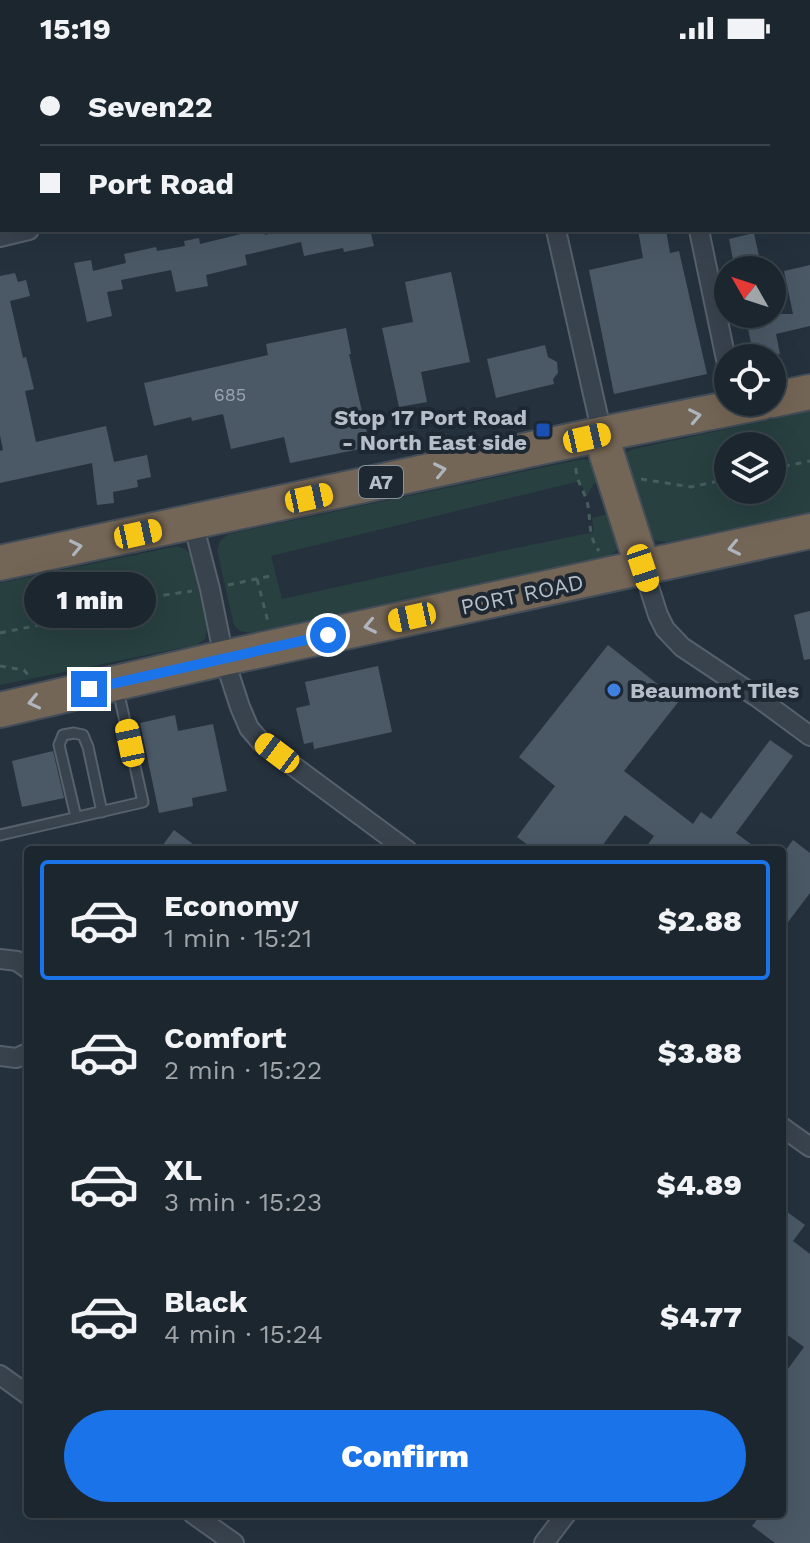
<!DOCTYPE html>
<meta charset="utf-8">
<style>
body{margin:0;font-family:"Work Sans",sans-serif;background:#29323a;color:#f1f3f6;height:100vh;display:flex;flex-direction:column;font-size:30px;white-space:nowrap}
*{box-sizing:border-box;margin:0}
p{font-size:26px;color:#a0a5aa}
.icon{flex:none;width:44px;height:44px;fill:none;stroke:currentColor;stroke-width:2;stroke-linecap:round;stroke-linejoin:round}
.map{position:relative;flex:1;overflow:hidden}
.side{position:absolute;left:24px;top:790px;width:762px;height:672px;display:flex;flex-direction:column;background:#1c262e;border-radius:8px;box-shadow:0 8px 32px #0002,0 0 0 2px #3a434a}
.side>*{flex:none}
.top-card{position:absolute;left:0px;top:0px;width:810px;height:176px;box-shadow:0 8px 32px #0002,0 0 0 2px #3a434a;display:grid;align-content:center;height:176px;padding:0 40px;background:#1c262e}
.needle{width:52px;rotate:309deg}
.controls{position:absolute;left:714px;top:200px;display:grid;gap:16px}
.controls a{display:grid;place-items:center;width:72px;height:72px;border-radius:50%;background:#1c262e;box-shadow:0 8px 32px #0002,0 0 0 2px #3a434a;font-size:40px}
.end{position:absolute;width:36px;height:36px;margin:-18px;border:10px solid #1a73e8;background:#fff;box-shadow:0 0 0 4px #fff}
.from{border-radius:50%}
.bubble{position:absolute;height:56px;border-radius:28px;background:#1c262e;box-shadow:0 8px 32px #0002,0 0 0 2px #3a434a;font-size:26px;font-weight:800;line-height:56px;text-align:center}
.car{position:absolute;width:24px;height:48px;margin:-24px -12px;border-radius:10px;box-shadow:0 0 6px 2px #0007;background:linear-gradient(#f5c518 24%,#345 0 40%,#f5c518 0 76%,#345 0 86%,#f5c518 0)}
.top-card b{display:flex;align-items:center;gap:28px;height:76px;font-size:30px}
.top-card b+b{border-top:2px solid #3a434a}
.top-card i{width:20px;height:20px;background:#f1f3f6}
ul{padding:14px 0 0;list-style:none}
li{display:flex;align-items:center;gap:24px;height:120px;margin:0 16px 12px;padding:0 24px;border:4px solid transparent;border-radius:8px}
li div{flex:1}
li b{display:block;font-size:30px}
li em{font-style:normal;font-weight:800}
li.current{border-color:#1a73e8}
li>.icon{width:72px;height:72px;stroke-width:1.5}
.cta{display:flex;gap:16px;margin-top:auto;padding:16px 40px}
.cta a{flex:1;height:92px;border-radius:48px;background:#1a73e8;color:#fff;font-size:32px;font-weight:800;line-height:92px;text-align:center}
.status{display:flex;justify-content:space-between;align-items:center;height:56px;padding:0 40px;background:#1c262e;direction:ltr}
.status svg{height:22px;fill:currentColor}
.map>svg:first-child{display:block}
</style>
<div class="status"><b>15:19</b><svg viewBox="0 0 49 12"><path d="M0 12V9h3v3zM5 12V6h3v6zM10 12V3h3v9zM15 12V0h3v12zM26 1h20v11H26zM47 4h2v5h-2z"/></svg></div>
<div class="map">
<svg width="810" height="1487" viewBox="0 0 810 1487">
<rect width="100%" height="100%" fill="#25323e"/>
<g fill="#284040" fill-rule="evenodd">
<path d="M810 355V456L668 486 651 484 624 402 627 396 634 393ZM728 390H772V434H728Z"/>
<polygon points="583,403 592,405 600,423 593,429 588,438 585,439 580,425 271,500 282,543 492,497 594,476 592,462 608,458 619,491 611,499 251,577 240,575 234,569 217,494 220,485 228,478"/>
<polygon points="177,490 185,493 192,500 207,573 205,583 196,589 0,629 0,527"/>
</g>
<g fill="#4b5967">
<polygon points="248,174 264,174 265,179 285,174 370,174 374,190 344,196 343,192 304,200 301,186 245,199 247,209 206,219 208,230 176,236 171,214 121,224 123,233 107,236 112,260 87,266 74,207 91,204 93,215 126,207 124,198 156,191 157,195 185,190 184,185 199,182 200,188 249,176"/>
<polygon points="638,174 666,174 670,197 679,195 707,318 614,338 589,214 643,202"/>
<polygon points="754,177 762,214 735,214 729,183"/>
<polygon points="810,209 810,270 776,278 780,298 754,302 745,258 793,258 784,215"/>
<polygon points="451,216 470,306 421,316 427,346 399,351 382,272 413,266 405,226"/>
<polygon points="15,217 18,226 26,224 30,240 10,245 23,302 26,301 34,333 25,335 36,386 106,370 114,406 147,399 151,421 137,424 138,431 113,436 114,447 97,449 92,407 0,427 0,395 3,394 0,379 0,220"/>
<polygon points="346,272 351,298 349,298 370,391 290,407 284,381 231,393 223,358 192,365 191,361 154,370 144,327 268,299 266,288"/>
<polygon points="545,289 548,301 557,306 558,317 553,323 554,328 496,342 487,303"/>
<polygon points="810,555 810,603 804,604 794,559"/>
<polygon points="608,589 679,645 624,715 693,768 701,756 711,763 770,684 793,700 736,777 759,794 644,794 654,780 625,759 599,794 535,794 517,781 555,730 519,701"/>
<polygon points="378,610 392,676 314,693 313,686 304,688 296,652 310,649 305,626"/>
<polygon points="175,659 178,675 213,668 227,735 192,742 193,750 159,757 140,667"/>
<polygon points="53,695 64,742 22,751 12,705"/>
<polygon points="174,774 201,794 159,794"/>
<polygon points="793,784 810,797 810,837 782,874 782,799"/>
<polygon points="782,1152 805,1169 793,1185 810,1198 810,1487 775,1487 752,1470 761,1458 782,1458 782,1321 804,1291 782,1275"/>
</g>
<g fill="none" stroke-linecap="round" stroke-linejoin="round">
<defs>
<g id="lane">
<polyline points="76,761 59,689 63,679 74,677 83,679 88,691 102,756"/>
<polyline points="0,779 143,746 118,634"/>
</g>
<g id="street">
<polyline points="517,0 517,2"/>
<polyline points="663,0 663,2"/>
<polyline points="808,16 810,16"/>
<polyline points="556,174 602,378"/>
<polyline points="699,174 728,313"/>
<polyline points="0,181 29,174"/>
<polyline points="193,467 210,533 224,602 240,651 249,672 261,686 407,794"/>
<polyline points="643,512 658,559 665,573 682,591 757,641 810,680"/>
<polyline points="0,903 17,905 28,913"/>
<polyline points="0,1000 16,1002 28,997"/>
<polyline points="782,1071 810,1091"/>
<polyline points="0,1319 28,1339"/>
<polyline points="193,1458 234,1487"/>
<polyline points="544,1487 566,1458"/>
</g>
<g id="highway">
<polyline points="772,344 810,336"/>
<polyline points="602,378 607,399 643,512"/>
<polyline points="0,507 602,378 762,346"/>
<polyline points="0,654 224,602 810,475"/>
</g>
</defs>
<use href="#lane" stroke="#57616c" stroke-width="13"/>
<use href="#street" stroke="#57616c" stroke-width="22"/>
<use href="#highway" stroke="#444e59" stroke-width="38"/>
<g stroke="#475d5e" stroke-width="3" stroke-dasharray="6 6" stroke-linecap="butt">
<path d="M576 412C576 426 586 437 588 450 591 467 588 480 599 495"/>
<polyline points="772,413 810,405"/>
<polyline points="641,423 691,431 728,423"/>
<polyline points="257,523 268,566"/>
<polyline points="228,529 275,519"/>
<polyline points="0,577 116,553 158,540 192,535"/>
<polyline points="0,610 24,614 28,619"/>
</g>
<use href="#lane" stroke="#39434e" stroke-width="9"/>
<use href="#street" stroke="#39434e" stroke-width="18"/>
<use href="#highway" stroke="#746656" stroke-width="34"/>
</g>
<defs><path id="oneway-chevron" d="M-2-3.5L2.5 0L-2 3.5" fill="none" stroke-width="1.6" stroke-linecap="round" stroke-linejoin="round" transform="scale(2)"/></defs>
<g stroke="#aeb5be">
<use href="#oneway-chevron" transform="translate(695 360) rotate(-11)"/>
<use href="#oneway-chevron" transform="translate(440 414) rotate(-12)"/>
<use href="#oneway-chevron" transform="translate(76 491) rotate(-12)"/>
<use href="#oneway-chevron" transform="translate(734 492) rotate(168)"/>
<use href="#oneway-chevron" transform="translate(370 570) rotate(168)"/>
<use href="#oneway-chevron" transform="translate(34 646) rotate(167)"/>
</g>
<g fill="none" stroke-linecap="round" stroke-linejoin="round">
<polyline stroke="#1a73e8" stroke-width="10" points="89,633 328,579"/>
</g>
<rect fill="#1a4fb4" stroke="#1e2833" stroke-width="3" x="535" y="366" width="16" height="16" rx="4"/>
<circle fill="#3f7fe0" stroke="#1e2833" stroke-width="3" cx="614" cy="634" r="8"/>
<g text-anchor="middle" stroke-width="8" stroke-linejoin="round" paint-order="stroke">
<g font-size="18" fill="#9aa5b0">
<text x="230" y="345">685</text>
</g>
<rect fill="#1e2833" stroke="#88919c" stroke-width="2" x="359" y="410" width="44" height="32" rx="6"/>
<g font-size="20" font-weight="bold" fill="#b5bec9">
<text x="381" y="433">A7</text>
</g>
<g font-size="22" font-weight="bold" fill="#b5bec9" stroke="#1e2833" text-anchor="end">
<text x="527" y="369">Stop 17 Port Road<tspan x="527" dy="25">- North East side</tspan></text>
<text x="630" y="642" text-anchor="start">Beaumont Tiles</text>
</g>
<g font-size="22" fill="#b5bec9" stroke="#1e2833">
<text transform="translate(522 538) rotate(-12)" y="8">PORT ROAD</text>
</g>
</g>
</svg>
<div class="controls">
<a><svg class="needle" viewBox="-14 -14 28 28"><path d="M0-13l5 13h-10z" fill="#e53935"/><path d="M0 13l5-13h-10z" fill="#a0a5aa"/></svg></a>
<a><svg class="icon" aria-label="locate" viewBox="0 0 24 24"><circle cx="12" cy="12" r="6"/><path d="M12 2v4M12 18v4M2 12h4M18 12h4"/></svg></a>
<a><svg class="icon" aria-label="layers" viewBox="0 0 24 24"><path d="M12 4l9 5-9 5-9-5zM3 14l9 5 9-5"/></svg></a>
</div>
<i class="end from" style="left:328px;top:579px"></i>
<i class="end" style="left:89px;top:633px"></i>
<div class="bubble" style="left:24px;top:516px;width:132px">1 min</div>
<i class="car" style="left:587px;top:382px;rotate:77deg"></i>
<i class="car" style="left:309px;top:442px;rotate:78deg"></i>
<i class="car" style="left:138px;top:478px;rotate:78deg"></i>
<i class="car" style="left:643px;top:512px;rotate:162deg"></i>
<i class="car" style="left:412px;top:561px;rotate:258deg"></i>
<i class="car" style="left:130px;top:687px;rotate:348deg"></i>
<i class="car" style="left:277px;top:697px;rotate:307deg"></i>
<div class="top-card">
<b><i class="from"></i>Seven22</b>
<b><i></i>Port Road</b>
</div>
<section class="side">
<ul>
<li class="current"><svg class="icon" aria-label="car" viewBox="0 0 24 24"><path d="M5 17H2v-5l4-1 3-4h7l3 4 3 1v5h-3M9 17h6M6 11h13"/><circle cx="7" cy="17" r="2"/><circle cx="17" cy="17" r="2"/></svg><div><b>Economy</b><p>1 min · 15:21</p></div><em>$2.88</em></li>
<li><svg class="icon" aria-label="car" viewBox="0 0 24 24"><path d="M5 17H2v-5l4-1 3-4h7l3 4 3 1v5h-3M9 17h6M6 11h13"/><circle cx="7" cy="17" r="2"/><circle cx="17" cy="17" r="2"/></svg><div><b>Comfort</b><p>2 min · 15:22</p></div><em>$3.88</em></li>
<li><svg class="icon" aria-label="car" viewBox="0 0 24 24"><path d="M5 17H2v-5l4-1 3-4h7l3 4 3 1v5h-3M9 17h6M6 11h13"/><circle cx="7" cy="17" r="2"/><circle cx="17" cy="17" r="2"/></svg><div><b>XL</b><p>3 min · 15:23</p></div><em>$4.89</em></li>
<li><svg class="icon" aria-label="car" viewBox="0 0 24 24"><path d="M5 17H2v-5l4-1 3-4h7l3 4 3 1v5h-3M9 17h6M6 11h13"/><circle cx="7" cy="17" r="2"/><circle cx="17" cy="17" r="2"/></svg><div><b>Black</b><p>4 min · 15:24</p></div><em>$4.77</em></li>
</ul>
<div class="cta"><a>Confirm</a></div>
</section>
</div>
